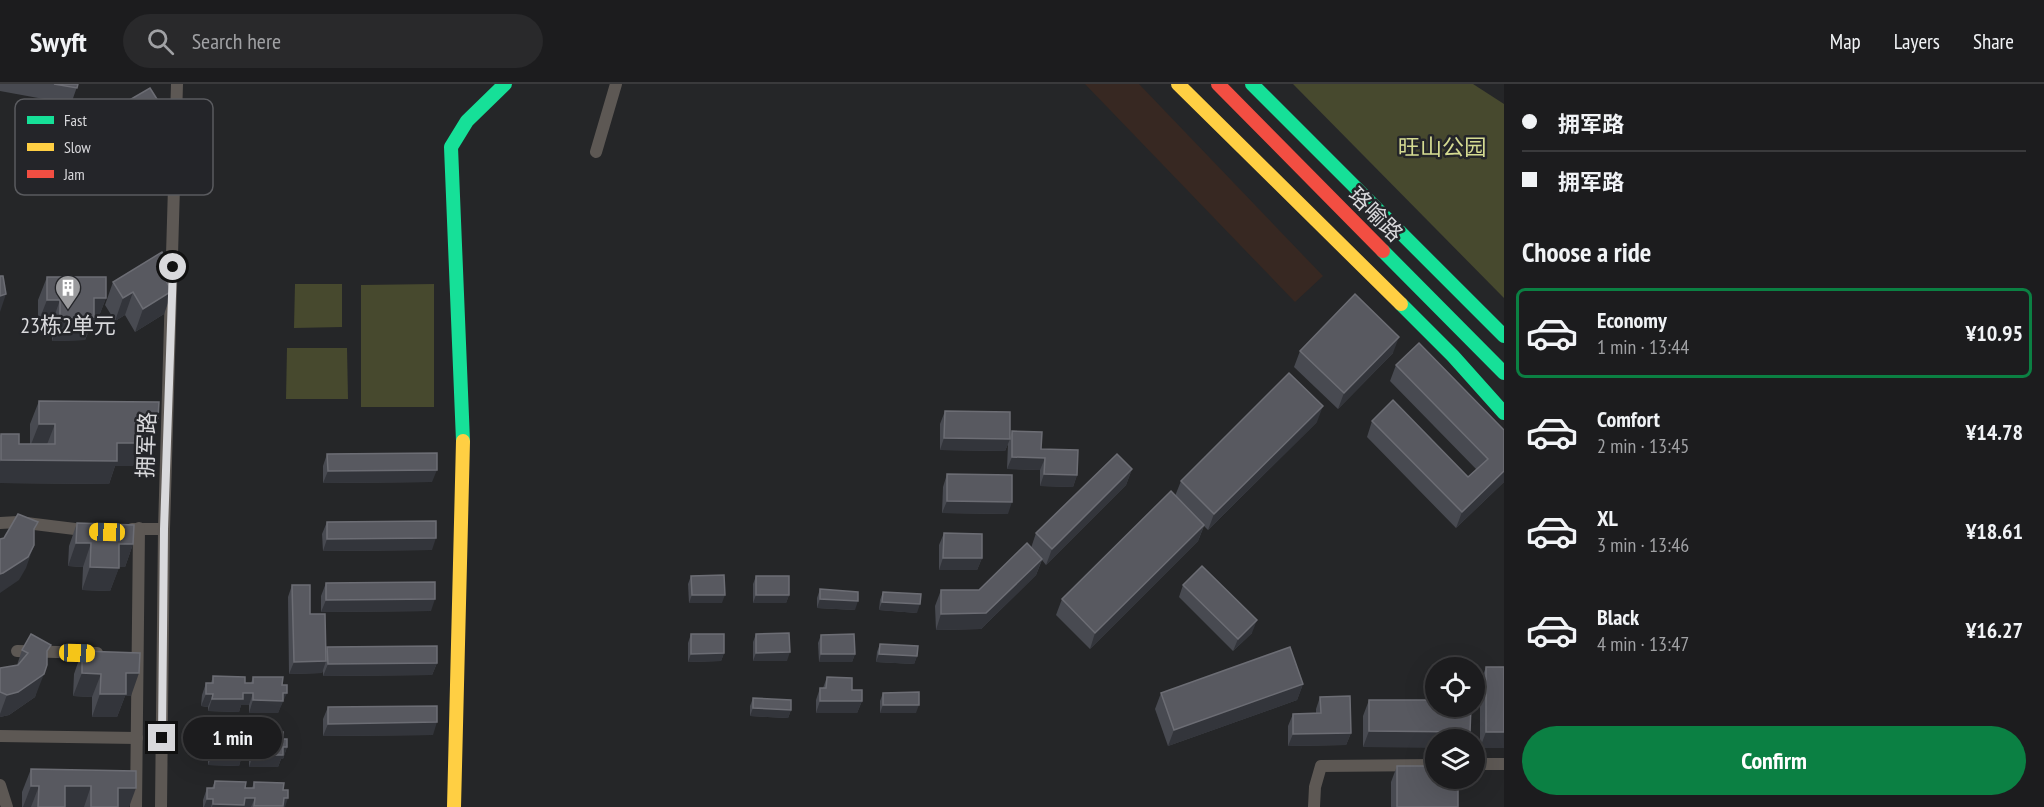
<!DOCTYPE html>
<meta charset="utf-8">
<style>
body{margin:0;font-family:"PT Sans Narrow","Noto Sans SC",sans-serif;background:#29292b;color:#f1f3f6;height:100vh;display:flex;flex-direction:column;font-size:22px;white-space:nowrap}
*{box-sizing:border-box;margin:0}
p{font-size:20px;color:#a0a1a4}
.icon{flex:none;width:33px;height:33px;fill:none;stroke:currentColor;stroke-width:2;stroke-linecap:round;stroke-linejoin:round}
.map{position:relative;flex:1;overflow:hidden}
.details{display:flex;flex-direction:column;background:#1c1c1e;width:540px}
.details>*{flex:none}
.guide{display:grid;align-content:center;height:132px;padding:0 18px;background:#1c1c1e}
.controls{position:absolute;left:1425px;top:573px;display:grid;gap:12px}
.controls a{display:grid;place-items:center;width:60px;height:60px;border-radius:50%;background:#1c1c1e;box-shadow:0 6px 24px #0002,0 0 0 2px #3a3a3c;font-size:30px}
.end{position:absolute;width:27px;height:27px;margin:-14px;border:8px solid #d9d9dc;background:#111;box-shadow:0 0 0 3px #111}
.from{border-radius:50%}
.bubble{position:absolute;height:42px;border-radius:21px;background:#1c1c1e;box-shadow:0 6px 24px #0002,0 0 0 2px #3a3a3c;font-size:20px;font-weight:600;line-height:42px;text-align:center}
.car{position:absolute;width:18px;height:36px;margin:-18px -9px;border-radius:8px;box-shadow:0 0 4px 2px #0007;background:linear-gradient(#f5c518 24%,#345 0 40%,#f5c518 0 76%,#345 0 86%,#f5c518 0)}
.guide b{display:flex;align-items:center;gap:21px;height:57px;font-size:22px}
.guide b+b{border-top:2px solid #3a3a3c}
.guide i{width:15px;height:15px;background:#f1f3f6}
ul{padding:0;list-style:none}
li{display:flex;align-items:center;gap:18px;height:90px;margin:0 12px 9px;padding:0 6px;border:3px solid transparent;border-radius:9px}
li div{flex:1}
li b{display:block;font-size:22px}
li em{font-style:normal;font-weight:600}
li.current{border-color:#0b8043}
li>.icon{width:54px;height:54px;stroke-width:1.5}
h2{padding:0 18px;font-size:27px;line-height:72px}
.cta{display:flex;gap:12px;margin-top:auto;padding:12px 18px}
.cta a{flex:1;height:69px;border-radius:36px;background:#0b8043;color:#fff;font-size:24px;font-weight:600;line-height:69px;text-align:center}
header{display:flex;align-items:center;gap:36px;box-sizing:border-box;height:84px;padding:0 30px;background:#1c1c1e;border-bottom:2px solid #3a3a3c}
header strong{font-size:28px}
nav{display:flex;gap:33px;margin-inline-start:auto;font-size:21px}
.search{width:420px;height:54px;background:#29292b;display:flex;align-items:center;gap:15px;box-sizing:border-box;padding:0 21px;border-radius:33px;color:#a0a1a4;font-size:22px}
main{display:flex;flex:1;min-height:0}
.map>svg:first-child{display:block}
</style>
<header>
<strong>Swyft</strong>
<div class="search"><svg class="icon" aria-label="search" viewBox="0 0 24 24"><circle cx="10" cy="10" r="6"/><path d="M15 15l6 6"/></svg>Search here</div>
<nav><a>Map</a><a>Layers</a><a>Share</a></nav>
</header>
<main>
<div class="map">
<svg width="1504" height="723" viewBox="0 0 1504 723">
<rect width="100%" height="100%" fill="#252628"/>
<polygon fill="#372822" points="1085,0 1139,0 1323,192 1295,218"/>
<g fill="#47492e">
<polygon points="1293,0 1473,0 1504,20 1504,214"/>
<polygon points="295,200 342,200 342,243 294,244"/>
<polygon points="434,200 434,323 361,323 361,201"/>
<polygon points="287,264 347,264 348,315 286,315"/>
</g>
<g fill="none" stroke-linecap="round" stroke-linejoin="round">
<g stroke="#5d5854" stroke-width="12">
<polyline points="596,68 616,0"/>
<polyline points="0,439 18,438 91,447"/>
<polyline points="132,445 164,445"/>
<polyline points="17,567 97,569"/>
<polyline points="0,652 137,654"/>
<polyline points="1474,680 1504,680"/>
<polyline points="0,701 7,723"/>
<polyline points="136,723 139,444"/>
<polyline points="161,723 164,445 177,0"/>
<polyline points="1314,723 1315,703 1321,682 1436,681"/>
</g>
<g stroke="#16e098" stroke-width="14">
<polyline points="1252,0 1504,252"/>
<polyline points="1383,167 1504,289"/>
<polyline points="1401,220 1453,272 1504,329"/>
<polyline points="463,357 451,63 467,37 505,0"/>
</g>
<g stroke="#ffcf43" stroke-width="14">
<polyline points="1178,0 1401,220"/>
<polyline points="454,723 463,357"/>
</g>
<polyline stroke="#f24e42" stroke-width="14" points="1218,0 1383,167"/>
</g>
<g fill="#484a51">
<polygon points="0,0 78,0 71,20 0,7"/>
<polygon points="162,23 155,42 157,47 149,70 120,87 110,72 98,79 87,59 95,36"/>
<polygon points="172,186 167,200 172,207 164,230 135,248 125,231 115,237 105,221 113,198"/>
<polygon points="47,193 106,214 97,237 93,237 85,256 52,257 52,239 38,239 38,216"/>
<polygon points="1300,267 1393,269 1338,325 1294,283"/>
<polygon points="1396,281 1504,346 1504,398 1456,444 1367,353 1372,337 1468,393 1477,386 1390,297"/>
<polygon points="39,317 158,334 150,357 141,357 133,382 115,382 109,400 0,399 0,352 1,350 19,360 30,360 30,340"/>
<polygon points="945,327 1010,354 1012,347 1041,365 1077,391 1073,403 1040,402 1040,386 1007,385 1008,360 1005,367 940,366 940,340"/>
<polygon points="1317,338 1208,446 1204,442 1198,457 1090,565 1056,531 1062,515 1175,412 1181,397"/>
<polygon points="327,370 432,398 323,399 323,382"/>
<polygon points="1132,385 1126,401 1046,481 1042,476 1036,491 981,545 936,546 935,522 941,506 979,506 1031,464 1036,449"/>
<polygon points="947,390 1008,430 942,429 943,403"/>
<polygon points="327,438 432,466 323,467 322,450"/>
<polygon points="77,439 133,460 125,483 119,483 110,507 82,506 83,483 68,482 69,462"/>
<polygon points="944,449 982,474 977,486 939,486 939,461"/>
<polygon points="691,492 722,519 689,519 688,500"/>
<polygon points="756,492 789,511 786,519 753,519 753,500"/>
<polygon points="326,499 431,527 321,528 321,512"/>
<polygon points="292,501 310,530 326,567 327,563 437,579 432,591 323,592 323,586 322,589 289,590 288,513"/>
<polygon points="1183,501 1252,549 1233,567 1179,513"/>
<polygon points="820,505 855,526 817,524 817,514"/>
<polygon points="883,508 917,529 879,526 880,516"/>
<polygon points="691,550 724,569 721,577 688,578 688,559"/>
<polygon points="756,550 787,577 753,577 753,558"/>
<polygon points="821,551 855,570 852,578 819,578 818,559"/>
<polygon points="880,560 917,572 914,580 876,578 877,568"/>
<polygon points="22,566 47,572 35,613 9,631 0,633 0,584 17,581"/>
<polygon points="82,567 131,612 125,612 117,633 92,633 92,613 73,612 74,590"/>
<polygon points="1486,583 1504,583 1504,664 1480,664 1480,599"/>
<polygon points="213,592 245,599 251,599 253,593 282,621 281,621 278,629 249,629 249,621 241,621 239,628 208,627 208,623 201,622 202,611 206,599 211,599"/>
<polygon points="827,593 852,606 862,617 857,629 816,629 816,616 820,604 823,604"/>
<polygon points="1303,600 1297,616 1168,662 1155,625 1161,609"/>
<polygon points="883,609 916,629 880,629 880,617"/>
<polygon points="1320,613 1351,649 1346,661 1288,662 1288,642 1293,630 1316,629 1316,625"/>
<polygon points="753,614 791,626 788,634 750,632 750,622"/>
<polygon points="1369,616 1470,648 1467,656 1436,656 1363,663 1363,632"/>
<polygon points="328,623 433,651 323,652 323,635"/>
<polygon points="214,647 245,653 251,653 253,647 283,655 287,663 283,675 281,675 278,683 249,683 249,676 241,675 239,682 208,681 208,677 202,677 202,665 206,653 211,653"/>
<polygon points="1397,682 1458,723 1391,723 1391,698"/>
<polygon points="31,685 136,687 129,723 22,723 22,708"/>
<polygon points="215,697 245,704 252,704 254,698 285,723 203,723 203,716 207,704 212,704"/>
</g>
<g fill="#33353b">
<polygon points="162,23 153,46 148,31"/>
<polygon points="157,47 149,70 120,87 128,64"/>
<polygon points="119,49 110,72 98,79 107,56"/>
<polygon points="172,186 164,209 163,192"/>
<polygon points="172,207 164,230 135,248 143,225"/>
<polygon points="133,208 125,231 115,237 123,214"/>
<polygon points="6,210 0,228 0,212"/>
<polygon points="94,214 106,214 97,237 93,237 85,256 52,257 60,234"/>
<polygon points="47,216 60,216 52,239 38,239"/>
<polygon points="1399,253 1393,269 1338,325 1344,309"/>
<polygon points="1323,322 1317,338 1208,446 1214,430"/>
<polygon points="142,334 158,334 150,357 133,357"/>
<polygon points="39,340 55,340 46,363 30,363"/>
<polygon points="944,354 1010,355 1005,367 940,366"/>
<polygon points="117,359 141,359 133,382 115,382 109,400 0,399 0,378 1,376"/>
<polygon points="1012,373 1045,374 1040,386 1007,385"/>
<polygon points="1132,385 1126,401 1046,481 1052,465"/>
<polygon points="437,386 432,398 323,399 328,387"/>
<polygon points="1504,387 1504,398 1456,444 1462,428"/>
<polygon points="1044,390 1077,391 1073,403 1040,402"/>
<polygon points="947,417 1012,418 1008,430 942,429"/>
<polygon points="1204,441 1198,457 1090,565 1095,549"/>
<polygon points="436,454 432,466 323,467 327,455"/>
<polygon points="76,459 91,459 83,483 68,482"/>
<polygon points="119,460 133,460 125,483 111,483"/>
<polygon points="34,461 26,484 19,496 0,509 0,490"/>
<polygon points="943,474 982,474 977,486 939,486"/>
<polygon points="1042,475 1036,491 981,545 936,546 941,530"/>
<polygon points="90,483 119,484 110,507 82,506"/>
<polygon points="692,511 725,511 722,519 689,519"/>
<polygon points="756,511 789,511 786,519 753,519"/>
<polygon points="435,515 431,527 321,528 326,516"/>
<polygon points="820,515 858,517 855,526 817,524"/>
<polygon points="882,518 920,520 917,529 879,526"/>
<polygon points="1257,536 1252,549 1233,567 1238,555"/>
<polygon points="790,568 787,577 753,577 756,569"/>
<polygon points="724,569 721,577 688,578 691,570"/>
<polygon points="821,570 855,570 852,578 819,578"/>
<polygon points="879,570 917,572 914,580 876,578"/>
<polygon points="326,577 322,589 289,590 294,578"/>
<polygon points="437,579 432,591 323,592 328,580"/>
<polygon points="82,589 101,590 92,613 73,612"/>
<polygon points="126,589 139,589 131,612 125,612 117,633 92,633 100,610"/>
<polygon points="44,590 35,613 9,631 0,633 0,630 7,611"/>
<polygon points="1303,600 1297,616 1168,662 1174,646"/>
<polygon points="243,609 253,609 249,621 241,621 239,628 208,627 212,615"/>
<polygon points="283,609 287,609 278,629 249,629 253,616"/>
<polygon points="206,610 213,610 208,623 201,622"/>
<polygon points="820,617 862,617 857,629 816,629"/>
<polygon points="883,621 919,621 916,629 880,629"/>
<polygon points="753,624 791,626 788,634 750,632"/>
<polygon points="437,638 433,651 323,652 328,640"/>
<polygon points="1369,647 1470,648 1467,656 1436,656 1436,664 1363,663"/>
<polygon points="1486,648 1504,648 1504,664 1480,664"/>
<polygon points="1351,649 1346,661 1288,662 1293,650"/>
<polygon points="244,663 254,663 249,676 241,675 239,682 208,681 213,669"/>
<polygon points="283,663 287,663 283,675 281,675 278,683 249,683 253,671"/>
<polygon points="206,664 213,664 208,677 202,677"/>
<polygon points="31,702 39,702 31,723 23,723"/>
<polygon points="65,702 91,702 84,723 58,723"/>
<polygon points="118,704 136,704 129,723 111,723"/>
<polygon points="245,714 255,714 251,723 212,723 213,720"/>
<polygon points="284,714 288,714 285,723 254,723 254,722"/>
<polygon points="207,715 213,715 211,723 204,723"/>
</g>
<g fill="#585960" stroke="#6c6d74" stroke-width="1.5">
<polygon points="54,0 78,0 77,4"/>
<polygon points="150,4 162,23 148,31 157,47 128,64 119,49 107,56 95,36"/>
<polygon points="162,168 172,186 163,192 172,207 143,225 133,208 123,214 113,198"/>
<polygon points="0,192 3,192 6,210 0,212"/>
<polygon points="47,193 106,193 106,214 94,214 94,233 60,234 60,216 47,216"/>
<polygon points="1355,210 1399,253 1344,309 1300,267"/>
<polygon points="1419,259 1504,346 1504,387 1462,428 1372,337 1393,316 1468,393 1488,375 1396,281"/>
<polygon points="1289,289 1323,322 1214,430 1181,397"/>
<polygon points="39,317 159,318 158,334 142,334 141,359 117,359 117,377 1,376 1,350 19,350 19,360 55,360 55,340 39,340"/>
<polygon points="945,327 1010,328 1010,355 944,354"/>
<polygon points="1012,347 1042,348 1041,365 1078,366 1077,391 1044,390 1045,374 1012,373"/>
<polygon points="437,369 437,386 328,387 327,370"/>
<polygon points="1117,370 1132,385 1052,465 1036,449"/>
<polygon points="947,390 1012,391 1012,418 947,417"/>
<polygon points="1171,407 1204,441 1095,549 1062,515"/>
<polygon points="18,430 38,438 34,445 34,461 28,473 3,489 0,490 0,455 4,454"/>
<polygon points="436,437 436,454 327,455 327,438"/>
<polygon points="77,439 134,441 133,460 119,460 119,484 90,483 91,459 76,459"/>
<polygon points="944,449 982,450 982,474 943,474"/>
<polygon points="1027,459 1042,475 986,529 941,530 941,506 979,506"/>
<polygon points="1202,482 1257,536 1238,555 1183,501"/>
<polygon points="724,491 725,511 692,511 691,492"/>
<rect x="756" y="492" width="33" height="19"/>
<polygon points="435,498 435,515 326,516 326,499"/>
<polygon points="292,501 310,501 310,530 325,530 326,577 294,578"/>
<polygon points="820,505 858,508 858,517 820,515"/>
<polygon points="883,508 921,510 920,520 882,518"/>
<polygon points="789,549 790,568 756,569 756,550"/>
<polygon points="31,550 51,561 47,567 47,581 44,590 18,608 7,611 0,608 0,584 18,581 28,569 22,566"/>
<polygon points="691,550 724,550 724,569 691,570"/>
<polygon points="854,550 855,570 821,570 821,551"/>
<polygon points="880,560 918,562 917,572 879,570"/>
<polygon points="437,562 437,579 328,580 327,563"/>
<polygon points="1290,563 1303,600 1174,646 1161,609"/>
<polygon points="82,567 140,569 139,589 126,589 126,610 100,610 101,590 82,589"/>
<rect x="1486" y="583" width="18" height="65"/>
<polygon points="213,592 245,593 245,599 253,599 253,593 283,593 282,601 287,601 287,609 283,609 283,617 253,616 253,609 243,609 243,615 212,615 213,610 206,610 206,599 213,599"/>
<polygon points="827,593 852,594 852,606 862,606 862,617 820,617 820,604 826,604"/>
<polygon points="919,608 919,621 883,621 883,609"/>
<polygon points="1350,612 1351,649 1293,650 1293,630 1321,629 1320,613"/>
<polygon points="753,614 791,616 791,626 753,624"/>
<polygon points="1369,616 1436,616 1436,622 1471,622 1470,648 1369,647"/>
<polygon points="437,622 437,638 328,640 328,623"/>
<polygon points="214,647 245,647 245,653 253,654 253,647 283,648 283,655 287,655 287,663 283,663 283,671 253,671 254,663 244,663 244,669 213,669 213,664 206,664 206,653 213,653"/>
<polygon points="1397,682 1436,682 1436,694 1458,694 1458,723 1397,723"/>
<polygon points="31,685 136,687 136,704 118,704 118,723 91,723 91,702 65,702 65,723 38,723 39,702 31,702"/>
<polygon points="215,697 246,698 245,704 254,704 254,698 284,699 283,706 288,706 288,714 284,714 283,722 254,722 255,714 245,714 244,721 213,720 213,715 207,715 207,704 214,704"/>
</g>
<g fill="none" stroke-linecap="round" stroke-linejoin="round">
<polyline stroke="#d9d9dc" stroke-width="8" points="162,654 164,445 173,183"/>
</g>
<defs>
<symbol id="building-pin" viewBox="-11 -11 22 30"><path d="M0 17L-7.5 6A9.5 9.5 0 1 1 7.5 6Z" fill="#9a9a9d" stroke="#242529"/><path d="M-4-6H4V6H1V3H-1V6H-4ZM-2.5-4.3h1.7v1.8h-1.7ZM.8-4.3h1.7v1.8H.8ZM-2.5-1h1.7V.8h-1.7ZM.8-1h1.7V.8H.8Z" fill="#fff"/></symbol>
</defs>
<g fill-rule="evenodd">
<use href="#building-pin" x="53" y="189" width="30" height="40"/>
</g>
<g text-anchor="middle" stroke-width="5" stroke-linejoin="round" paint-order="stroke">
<g font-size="22" fill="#d5db92" stroke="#242529">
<text x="1442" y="71">旺山公园</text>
</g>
<g font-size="22" fill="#d9d9dc" stroke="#242529">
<text transform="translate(1376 130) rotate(45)" y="8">珞喻路</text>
<text transform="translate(146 361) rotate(-88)" y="8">拥军路</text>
</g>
<g font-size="22" fill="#d9d9dc" stroke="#242529">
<text x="68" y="249">23栋2单元</text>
</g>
</g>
<rect x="15" y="15" width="198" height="96" rx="9" fill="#242529" stroke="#5a5b5f" stroke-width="1.5"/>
<rect x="27" y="32" width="27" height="8" fill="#16e098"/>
<rect x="27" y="59" width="27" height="8" fill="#ffcf43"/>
<rect x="27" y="86" width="27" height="8" fill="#f24e42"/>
<g font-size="16" fill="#d9d9dc">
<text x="64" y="42">Fast</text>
<text x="64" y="69">Slow</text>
<text x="64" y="96">Jam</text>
</g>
</svg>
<div class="controls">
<a><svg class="icon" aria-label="locate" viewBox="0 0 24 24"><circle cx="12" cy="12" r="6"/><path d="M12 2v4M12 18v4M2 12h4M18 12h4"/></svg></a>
<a><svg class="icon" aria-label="layers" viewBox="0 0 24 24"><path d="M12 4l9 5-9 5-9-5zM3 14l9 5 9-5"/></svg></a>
</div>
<i class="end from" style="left:173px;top:183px"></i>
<i class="end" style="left:162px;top:654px"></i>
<div class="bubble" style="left:183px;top:633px;width:99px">1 min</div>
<i class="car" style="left:107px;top:448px;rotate:272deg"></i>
<i class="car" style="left:77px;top:569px;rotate:92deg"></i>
</div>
<section class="details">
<div class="guide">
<b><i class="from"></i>拥军路</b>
<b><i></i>拥军路</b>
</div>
<h2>Choose a ride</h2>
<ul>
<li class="current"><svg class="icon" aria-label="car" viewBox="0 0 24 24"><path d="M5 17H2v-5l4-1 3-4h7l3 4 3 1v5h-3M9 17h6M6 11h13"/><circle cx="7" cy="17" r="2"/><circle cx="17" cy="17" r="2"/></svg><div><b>Economy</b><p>1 min · 13:44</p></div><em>¥10.95</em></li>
<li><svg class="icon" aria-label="car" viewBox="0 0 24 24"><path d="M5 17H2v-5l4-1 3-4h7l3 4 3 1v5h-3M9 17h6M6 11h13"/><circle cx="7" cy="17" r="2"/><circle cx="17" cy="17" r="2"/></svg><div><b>Comfort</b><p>2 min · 13:45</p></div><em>¥14.78</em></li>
<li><svg class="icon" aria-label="car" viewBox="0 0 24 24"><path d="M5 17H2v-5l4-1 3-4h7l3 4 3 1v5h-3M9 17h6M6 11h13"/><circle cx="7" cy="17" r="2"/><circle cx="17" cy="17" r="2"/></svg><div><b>XL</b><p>3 min · 13:46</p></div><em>¥18.61</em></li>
<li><svg class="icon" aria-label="car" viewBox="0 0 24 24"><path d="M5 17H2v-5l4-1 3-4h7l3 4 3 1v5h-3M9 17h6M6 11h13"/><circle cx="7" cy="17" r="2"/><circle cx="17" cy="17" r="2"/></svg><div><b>Black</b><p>4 min · 13:47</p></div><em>¥16.27</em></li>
</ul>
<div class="cta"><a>Confirm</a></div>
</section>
</main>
